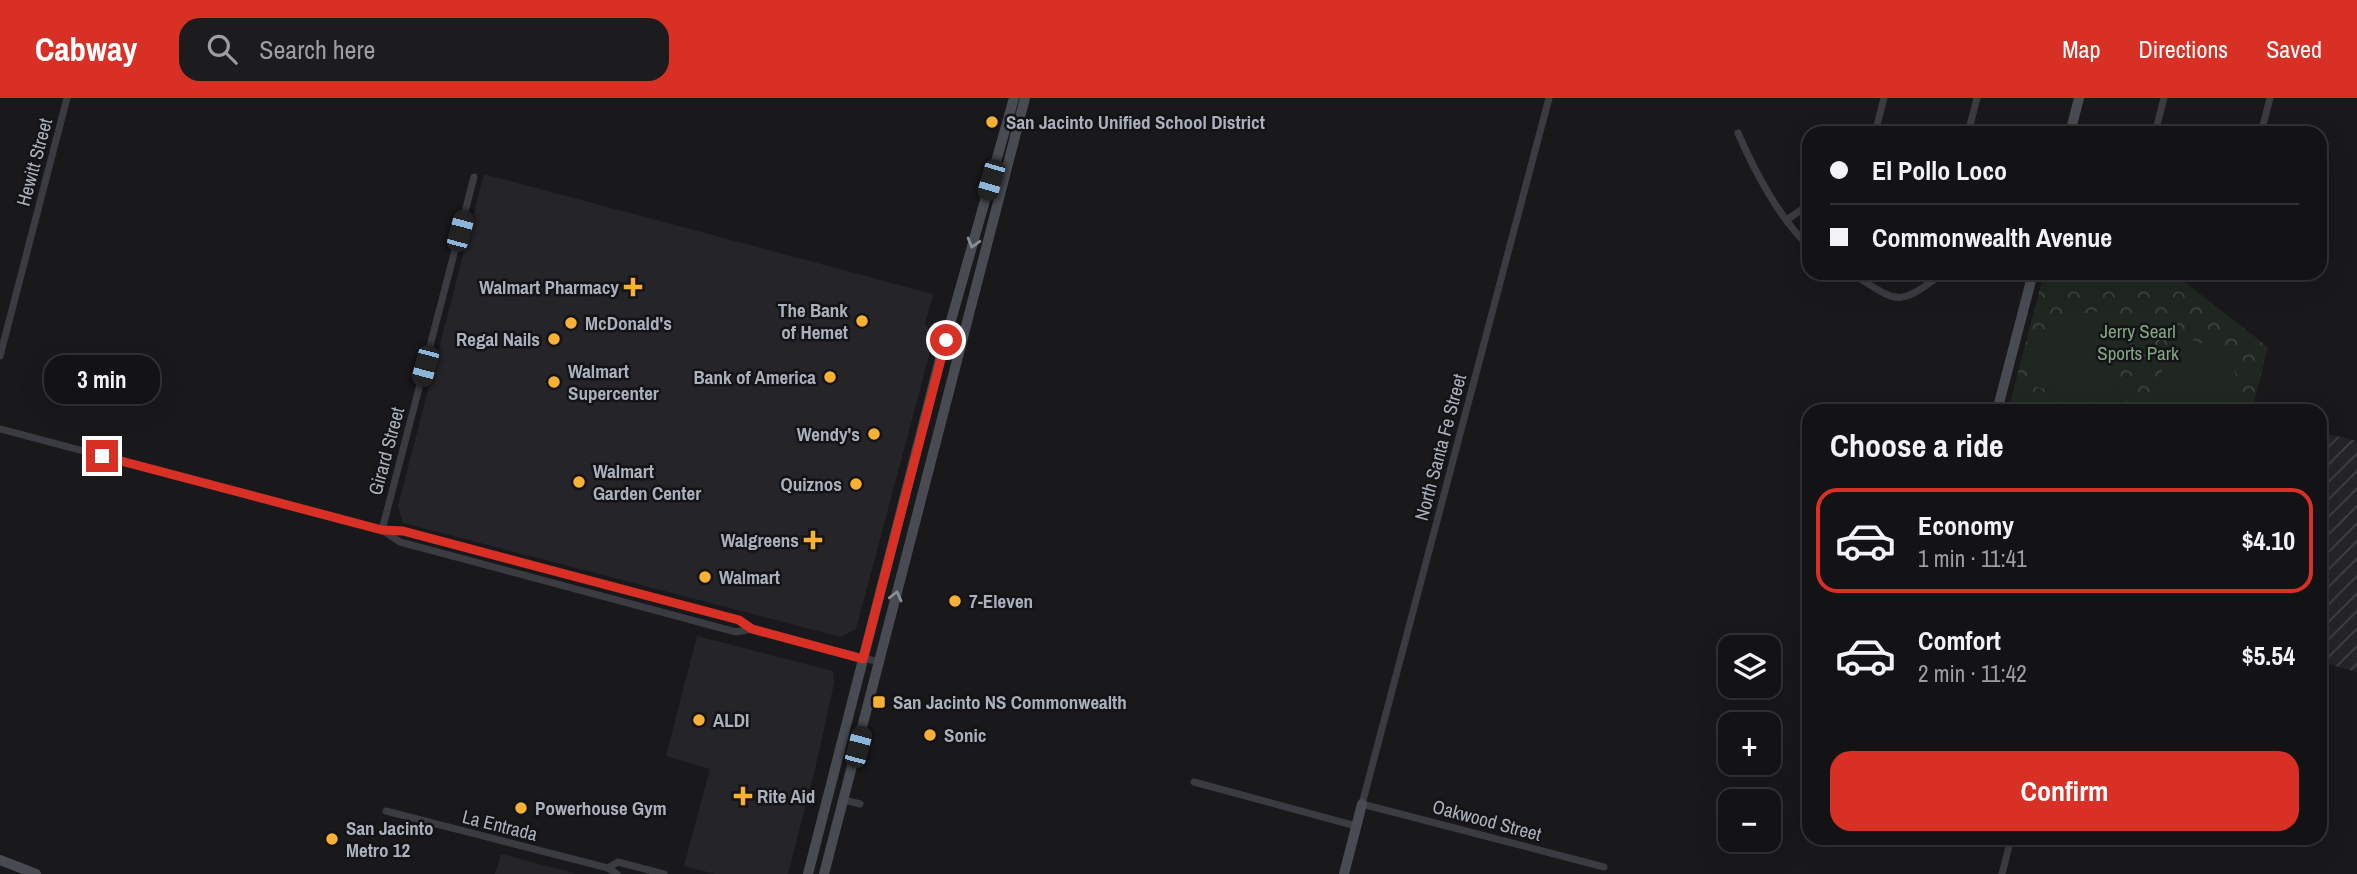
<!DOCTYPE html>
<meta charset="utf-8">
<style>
body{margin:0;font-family:"Archivo Narrow",sans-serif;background:#1c1c1e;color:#f1f3f6;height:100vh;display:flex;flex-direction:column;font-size:26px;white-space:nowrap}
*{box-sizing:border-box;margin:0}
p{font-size:23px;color:#9d9ea0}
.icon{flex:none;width:38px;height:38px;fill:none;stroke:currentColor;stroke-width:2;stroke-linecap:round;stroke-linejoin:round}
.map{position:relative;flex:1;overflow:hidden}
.details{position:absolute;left:1802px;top:306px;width:525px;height:441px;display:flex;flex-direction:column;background:#131315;border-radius:21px;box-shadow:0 7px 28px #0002,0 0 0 2px #323234}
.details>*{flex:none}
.guide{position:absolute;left:1802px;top:28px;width:525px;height:154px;border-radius:21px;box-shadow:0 7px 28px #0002,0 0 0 2px #323234;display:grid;align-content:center;height:154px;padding:0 28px;background:#131315}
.fabs{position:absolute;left:1718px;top:537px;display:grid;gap:14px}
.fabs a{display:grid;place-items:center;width:63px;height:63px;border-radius:14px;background:#131315;box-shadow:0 7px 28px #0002,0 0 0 2px #323234;font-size:35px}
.end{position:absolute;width:32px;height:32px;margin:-16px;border:9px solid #d93025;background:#fff;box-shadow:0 0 0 4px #fff}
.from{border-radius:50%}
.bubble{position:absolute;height:49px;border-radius:21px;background:#131315;box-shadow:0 7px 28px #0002,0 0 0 2px #323234;font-size:23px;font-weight:700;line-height:49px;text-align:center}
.car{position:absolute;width:21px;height:42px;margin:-21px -10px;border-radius:9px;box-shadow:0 0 5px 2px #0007;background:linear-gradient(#222 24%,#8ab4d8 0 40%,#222 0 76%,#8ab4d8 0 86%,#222 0)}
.guide b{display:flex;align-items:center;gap:24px;height:66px;font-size:26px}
.guide b+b{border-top:2px solid #323234}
.guide i{width:18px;height:18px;background:#f1f3f6}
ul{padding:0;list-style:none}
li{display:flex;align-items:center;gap:21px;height:105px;margin:0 14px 10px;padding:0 14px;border:4px solid transparent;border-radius:21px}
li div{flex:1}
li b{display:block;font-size:26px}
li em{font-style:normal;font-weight:700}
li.selected{border-color:#d93025}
li>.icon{width:63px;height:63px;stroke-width:1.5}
h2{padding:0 28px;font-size:32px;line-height:84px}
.button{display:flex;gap:14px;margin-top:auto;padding:14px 28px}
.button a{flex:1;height:80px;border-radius:21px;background:#d93025;color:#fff;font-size:28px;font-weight:700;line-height:80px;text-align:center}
header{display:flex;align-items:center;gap:42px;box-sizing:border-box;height:98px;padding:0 35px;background:#d93025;color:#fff}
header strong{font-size:33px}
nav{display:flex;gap:38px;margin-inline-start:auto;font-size:24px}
.search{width:490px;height:63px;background:#1c1c1e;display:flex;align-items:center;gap:18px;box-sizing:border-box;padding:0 24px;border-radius:21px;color:#9d9ea0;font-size:26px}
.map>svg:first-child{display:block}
</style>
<header>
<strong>Cabway</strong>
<div class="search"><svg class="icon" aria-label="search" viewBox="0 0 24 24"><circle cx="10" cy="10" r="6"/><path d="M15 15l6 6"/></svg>Search here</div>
<nav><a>Map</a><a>Directions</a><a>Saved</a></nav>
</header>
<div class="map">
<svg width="2357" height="776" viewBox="0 0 2357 776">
<defs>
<pattern id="industrial-furrows" width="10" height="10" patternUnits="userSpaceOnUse" patternTransform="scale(1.75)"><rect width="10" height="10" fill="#252529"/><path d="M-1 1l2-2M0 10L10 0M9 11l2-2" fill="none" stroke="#424246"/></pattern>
<pattern id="park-crowns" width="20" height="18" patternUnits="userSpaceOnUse" patternTransform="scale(1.75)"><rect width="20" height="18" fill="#1f2720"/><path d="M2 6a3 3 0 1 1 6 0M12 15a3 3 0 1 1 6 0" fill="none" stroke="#3d443e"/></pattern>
</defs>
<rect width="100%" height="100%" fill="#19191c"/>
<g fill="#252529">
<polygon points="484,76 933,196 925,226 934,239 856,531 841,539 403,425 398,408"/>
<polygon points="697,538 833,573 834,585 818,659 788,776 715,776 684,768 710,671 666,658"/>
<polygon points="501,756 577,776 495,776"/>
</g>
<polygon fill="url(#industrial-furrows)" points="2320,334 2357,343 2357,574 2321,564"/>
<polygon fill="url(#park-crowns)" points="2044,175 2173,175 2268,249 2252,313 2008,313"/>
<g fill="#1f2720">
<path d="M2094 213 2135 223 2113 303 2107 307 2026 286C2034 229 2039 228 2094 213Z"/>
<path d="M2171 237C2215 245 2245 264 2241 313H2152Z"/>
<polygon points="2015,299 2072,313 2011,313"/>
</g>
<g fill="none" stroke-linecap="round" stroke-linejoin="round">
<g stroke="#3a3c41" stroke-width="7">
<polyline points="1549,0 1362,706 1604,769"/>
<path d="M1738 35C1753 70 1781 124 1810 149"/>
<polyline points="1875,35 1884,0"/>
<polyline points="1968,35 1977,0"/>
<polyline points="2155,35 2164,0"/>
<polyline points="2261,35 2270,0"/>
<polyline points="1788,121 1810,106"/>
<path d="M1851 175C1899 205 1897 210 1943 175"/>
<polyline points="0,258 67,0"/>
<polyline points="0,331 382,432 403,433 739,522 752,531 879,564"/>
<polyline points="382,432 400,444 736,534 752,531"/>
<polyline points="382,432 474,79"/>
<polyline points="1194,684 1356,728"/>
<polyline points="844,702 860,706"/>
<polyline points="386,713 608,770 617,776"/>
<polyline points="608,770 618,764 664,776"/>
<polyline points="2002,776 2011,740"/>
</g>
<g stroke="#484b51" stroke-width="10">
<polyline points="2070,35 2079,0"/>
<polyline points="1997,313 2033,175"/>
<polyline points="0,762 36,776"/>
<polyline points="808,776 939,265 1014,0"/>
<polyline points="824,776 1025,0"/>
<polyline points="1344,776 1362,706"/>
</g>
</g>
<defs><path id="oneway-chevron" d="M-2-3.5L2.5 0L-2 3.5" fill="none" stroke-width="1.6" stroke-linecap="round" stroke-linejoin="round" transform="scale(1.75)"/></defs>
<g stroke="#888d97">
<use href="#oneway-chevron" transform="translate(973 145) rotate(106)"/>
<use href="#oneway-chevron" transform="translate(896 498) rotate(-76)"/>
</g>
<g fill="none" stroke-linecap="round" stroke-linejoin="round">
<polyline stroke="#d93025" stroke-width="9" points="102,358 382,432 403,433 739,522 752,531 863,561 946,242"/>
</g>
<g fill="#f9b134" stroke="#141417" stroke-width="2.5">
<circle cx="992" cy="24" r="7"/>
<path d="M629.5 178.5h7v7h7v7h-7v7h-7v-7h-7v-7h7z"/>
<circle cx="862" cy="223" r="7"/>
<circle cx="571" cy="225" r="7"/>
<circle cx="554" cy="241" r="7"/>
<circle cx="830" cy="279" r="7"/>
<circle cx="554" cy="284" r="7"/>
<circle cx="874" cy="336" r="7"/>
<circle cx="579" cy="384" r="7"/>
<circle cx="856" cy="386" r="7"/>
<path d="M809.5 431.5h7v7h7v7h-7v7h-7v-7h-7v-7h7z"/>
<circle cx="705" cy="479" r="7"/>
<circle cx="955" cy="503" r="7"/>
<rect x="872" y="597" width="14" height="14" rx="3.5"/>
<circle cx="699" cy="622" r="7"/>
<circle cx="930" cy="637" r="7"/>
<path d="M739.5 687.5h7v7h7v7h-7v7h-7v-7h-7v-7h7z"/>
<circle cx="521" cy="710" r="7"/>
<circle cx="332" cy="741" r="7"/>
</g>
<g text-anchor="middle" stroke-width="5" stroke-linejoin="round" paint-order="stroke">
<g font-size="19" font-weight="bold" fill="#abb1bc" stroke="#141417" text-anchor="start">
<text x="1006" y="31">San Jacinto Unified School District</text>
<text x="619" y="196" text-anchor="end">Walmart Pharmacy</text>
<text x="848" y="219" text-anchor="end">The Bank<tspan x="848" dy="22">of Hemet</tspan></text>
<text x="585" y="232">McDonald's</text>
<text x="540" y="248" text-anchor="end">Regal Nails</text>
<text x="568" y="280">Walmart<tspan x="568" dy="22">Supercenter</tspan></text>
<text x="816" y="286" text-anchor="end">Bank of America</text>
<text x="860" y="343" text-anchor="end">Wendy's</text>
<text x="593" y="380">Walmart<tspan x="593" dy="22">Garden Center</tspan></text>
<text x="842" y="393" text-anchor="end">Quiznos</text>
<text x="799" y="449" text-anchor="end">Walgreens</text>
<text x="719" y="486">Walmart</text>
<text x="969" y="510">7-Eleven</text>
<text x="893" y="611">San Jacinto NS Commonwealth</text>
<text x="713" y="629">ALDI</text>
<text x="944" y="644">Sonic</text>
<text x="757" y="705">Rite Aid</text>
<text x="535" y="717">Powerhouse Gym</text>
<text x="346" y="737">San Jacinto<tspan x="346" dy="22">Metro 12</tspan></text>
</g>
<g font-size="19" fill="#abb1bc" stroke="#141417">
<text transform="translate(34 64) rotate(-75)" y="7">Hewitt Street</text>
<text transform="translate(1440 349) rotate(-75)" y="7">North Santa Fe Street</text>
<text transform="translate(386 353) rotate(-75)" y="7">Girard Street</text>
<text transform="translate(1487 722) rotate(15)" y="7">Oakwood Street</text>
<text transform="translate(500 727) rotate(14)" y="7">La Entrada</text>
</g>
<g font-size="19" fill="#82a783" stroke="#141417">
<text x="2138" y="240">Jerry Searl<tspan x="2138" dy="22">Sports Park</tspan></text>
</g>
</g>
</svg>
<div class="fabs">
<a><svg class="icon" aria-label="layers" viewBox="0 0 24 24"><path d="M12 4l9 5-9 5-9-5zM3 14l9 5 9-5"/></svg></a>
<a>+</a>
<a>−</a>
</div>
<i class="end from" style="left:946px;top:242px"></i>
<i class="end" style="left:102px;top:358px"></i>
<div class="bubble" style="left:44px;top:257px;width:116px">3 min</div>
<i class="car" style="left:991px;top:82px;rotate:196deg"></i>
<i class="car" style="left:460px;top:133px;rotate:15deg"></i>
<i class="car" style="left:425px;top:268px;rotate:195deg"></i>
<i class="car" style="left:858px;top:649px;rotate:15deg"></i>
<div class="guide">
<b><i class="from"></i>El Pollo Loco</b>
<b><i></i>Commonwealth Avenue</b>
</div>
<section class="details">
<h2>Choose a ride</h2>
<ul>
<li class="selected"><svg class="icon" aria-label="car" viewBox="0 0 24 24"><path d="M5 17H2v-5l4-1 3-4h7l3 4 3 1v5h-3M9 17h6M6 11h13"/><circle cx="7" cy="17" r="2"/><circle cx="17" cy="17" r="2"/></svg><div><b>Economy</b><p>1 min · 11:41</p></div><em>$4.10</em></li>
<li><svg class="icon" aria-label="car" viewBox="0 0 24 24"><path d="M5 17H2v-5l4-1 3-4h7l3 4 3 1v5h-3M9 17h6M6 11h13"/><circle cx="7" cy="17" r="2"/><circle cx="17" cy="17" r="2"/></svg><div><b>Comfort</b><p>2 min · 11:42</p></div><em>$5.54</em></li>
</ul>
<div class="button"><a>Confirm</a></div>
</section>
</div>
